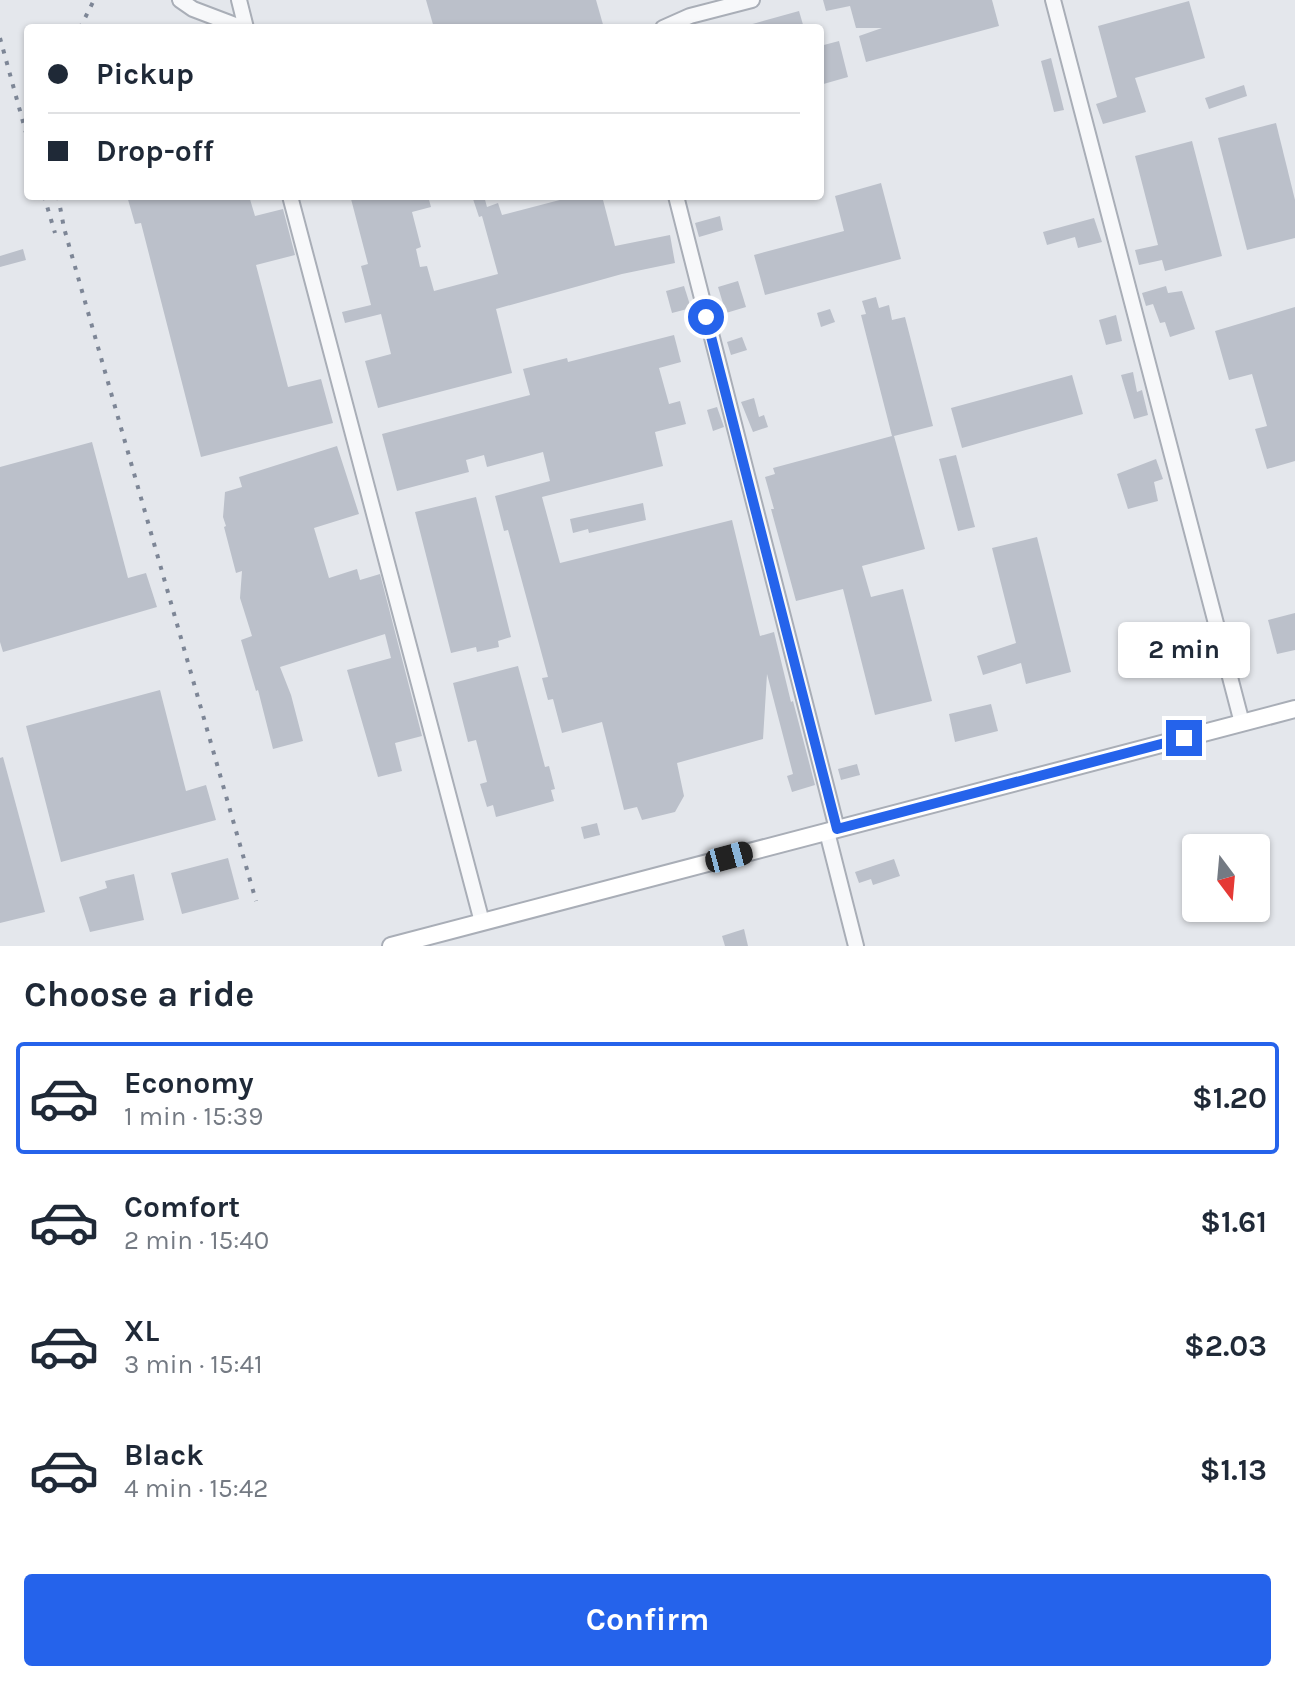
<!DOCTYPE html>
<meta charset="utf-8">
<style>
body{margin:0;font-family:Karla,sans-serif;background:#f6f6f7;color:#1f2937;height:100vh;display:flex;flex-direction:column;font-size:30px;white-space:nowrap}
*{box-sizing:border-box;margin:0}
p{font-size:26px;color:#747a83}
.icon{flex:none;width:44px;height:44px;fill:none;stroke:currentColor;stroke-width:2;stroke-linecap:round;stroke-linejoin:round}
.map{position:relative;height:946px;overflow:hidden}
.sheet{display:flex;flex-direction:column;background:#fff;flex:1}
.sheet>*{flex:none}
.top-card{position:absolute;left:24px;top:24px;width:800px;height:176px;border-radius:8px;box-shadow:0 2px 6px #0004;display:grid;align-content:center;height:176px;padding:0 24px;background:#fff}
.needle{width:52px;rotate:164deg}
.fabs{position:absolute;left:1182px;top:834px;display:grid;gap:16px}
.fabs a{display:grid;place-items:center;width:88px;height:88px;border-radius:8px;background:#fff;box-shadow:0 2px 6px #0004;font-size:40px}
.end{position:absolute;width:36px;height:36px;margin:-18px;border:10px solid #2563eb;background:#fff;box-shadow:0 0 0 4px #fff}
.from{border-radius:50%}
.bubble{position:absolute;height:56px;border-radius:8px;background:#fff;box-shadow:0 2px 6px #0004;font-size:26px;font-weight:700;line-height:56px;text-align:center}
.car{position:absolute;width:24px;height:48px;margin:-24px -12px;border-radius:10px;box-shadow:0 0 6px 2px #0007;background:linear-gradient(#222 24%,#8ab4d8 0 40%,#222 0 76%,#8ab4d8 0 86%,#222 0)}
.top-card b{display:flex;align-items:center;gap:28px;height:76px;font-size:30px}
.top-card b+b{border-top:2px solid #e0e1e3}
.top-card i{width:20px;height:20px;background:#1f2937}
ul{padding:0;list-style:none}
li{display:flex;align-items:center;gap:24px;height:112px;margin:0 16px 12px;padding:0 8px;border:4px solid transparent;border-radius:8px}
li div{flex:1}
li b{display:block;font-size:30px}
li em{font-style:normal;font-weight:700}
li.on{border-color:#2563eb}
li>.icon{width:72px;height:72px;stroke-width:1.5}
h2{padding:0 24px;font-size:36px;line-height:96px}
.primary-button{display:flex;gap:16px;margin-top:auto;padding:16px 24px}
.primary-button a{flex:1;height:92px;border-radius:8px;background:#2563eb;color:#fff;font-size:32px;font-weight:700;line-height:92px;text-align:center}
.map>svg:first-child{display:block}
</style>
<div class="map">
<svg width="1295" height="946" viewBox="0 0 1295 946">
<rect width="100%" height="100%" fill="#e4e7ec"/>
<g fill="#bbc0ca">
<polygon points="426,0 596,0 604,28 434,28"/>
<polygon points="823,0 992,0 999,26 866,62 859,36 882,28 856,28 850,6 826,11"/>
<polygon points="1189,1 1205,58 1135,78 1146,112 1103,124 1096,104 1117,97 1098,26"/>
<polygon points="799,11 804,28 749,28 749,25"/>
<polygon points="839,41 848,77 820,85 820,46"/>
<polygon points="1051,58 1064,110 1054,112 1041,61"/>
<polygon points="1244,85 1247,96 1209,109 1205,98"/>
<polygon points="1276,123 1295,200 1295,238 1247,250 1218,138"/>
<polygon points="1192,141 1222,256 1165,271 1162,260 1139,265 1135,250 1158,245 1135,156"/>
<polygon points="881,183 901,259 765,295 754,255 844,231 835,196"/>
<polygon points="127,196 249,196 255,216 283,209 295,255 256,265 288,387 321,379 333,423 201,457 141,223 135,224"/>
<polygon points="364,196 428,196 431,207 412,212 421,247 416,249 420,267 427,266 434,291 498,274 482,216 479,217 472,196 484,196 487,207 498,203 502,215 575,196 602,196 615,246 670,235 675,263 622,274 496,309 512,373 378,408 365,361 391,354 381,314 345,323 342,312 371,305 361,266 368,264 351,199"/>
<polygon points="720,216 723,230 699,237 695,223"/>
<polygon points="1094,218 1102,242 1078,248 1075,237 1047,245 1043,232"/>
<polygon points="23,249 26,260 0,267 0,256"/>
<polygon points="738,281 746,307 726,313 718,287"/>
<polygon points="684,286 691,308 672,313 666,291"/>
<polygon points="1166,286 1168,293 1182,291 1195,329 1170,337 1165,322 1160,323 1153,304 1146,306 1142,293"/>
<polygon points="876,297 879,308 889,305 892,320 905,317 933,426 894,436 925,549 862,566 871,597 903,589 932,701 875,715 843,589 796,601 771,509 774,509 765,477 775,474 773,468 892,436 861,315 866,314 862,301"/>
<polygon points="1295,307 1295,461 1267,469 1255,429 1267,426 1252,374 1229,380 1215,331"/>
<polygon points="830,309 835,322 821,327 817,313"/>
<polygon points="1116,315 1122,341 1106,345 1099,320"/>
<polygon points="674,335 681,362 659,368 669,404 680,401 686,424 655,432 663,466 542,497 560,563 732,520 760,636 774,632 791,702 793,701 815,785 792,792 787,776 793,774 767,674 763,739 677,763 684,796 675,812 642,820 637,807 624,810 602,722 562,733 553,699 548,700 542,678 548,677 508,530 504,531 495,496 550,481 543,452 487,467 484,455 466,460 469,472 397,491 382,434 530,395 523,369 567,358 568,362"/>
<polygon points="742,337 747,350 731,355 727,342"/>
<polygon points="1133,372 1137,392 1142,390 1148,415 1134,419 1121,375"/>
<polygon points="1072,375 1083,414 962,448 951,408"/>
<polygon points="754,398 759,417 764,415 768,427 753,432 741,402"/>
<polygon points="717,407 724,427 713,431 707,410"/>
<polygon points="92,442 128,578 146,573 157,607 3,652 0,642 0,467"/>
<polygon points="337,446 359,514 314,528 329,578 357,569 360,580 380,574 422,736 395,743 402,771 378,777 347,670 391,658 385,634 280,667 291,695 303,741 273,749 258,690 256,691 241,640 252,636 240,598 242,571 236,573 224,527 226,526 223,517 225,492 242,487 239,477"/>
<polygon points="956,455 975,527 958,531 939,459"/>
<polygon points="1156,459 1163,479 1154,482 1158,501 1128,509 1117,474"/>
<polygon points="476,497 511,637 498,641 499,647 477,652 476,647 451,653 415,512"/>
<polygon points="643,503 646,520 589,533 588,529 573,533 570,519"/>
<polygon points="1037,537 1071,672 1026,684 1021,663 983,675 977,656 1016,643 992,548"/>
<polygon points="1295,613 1295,650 1277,654 1268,620"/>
<polygon points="518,666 545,767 549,766 555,789 551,790 554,801 496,817 493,805 487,807 480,784 487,782 476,740 468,742 453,683"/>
<polygon points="160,690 186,791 206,785 216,820 61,862 26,726"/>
<polygon points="991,704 998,731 955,742 949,714"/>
<polygon points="3,757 45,912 0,923 0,758"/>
<polygon points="857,764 860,775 841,780 838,769"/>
<polygon points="597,823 600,835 584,839 581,827"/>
<polygon points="228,858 239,899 182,914 171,873"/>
<polygon points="894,859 900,876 873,885 871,879 859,883 855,872"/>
<polygon points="134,874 144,920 90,932 79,897 107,888 105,881"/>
<polygon points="744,929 748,946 725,946 722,936"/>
</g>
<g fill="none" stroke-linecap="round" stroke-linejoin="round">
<defs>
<g id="tertiary">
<polyline points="180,0 193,9 243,28"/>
<polyline points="239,0 246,28"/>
<polyline points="1053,0 1242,723"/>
<polyline points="663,28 690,16 752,0"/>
<polyline points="290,196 482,922"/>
<polyline points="676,196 837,829"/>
<polyline points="827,832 856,946"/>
</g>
<polyline id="secondary" points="391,946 1295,709"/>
</defs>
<use href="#tertiary" stroke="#a9aeb7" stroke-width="18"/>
<use href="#secondary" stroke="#a9aeb7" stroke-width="20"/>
<use href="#tertiary" stroke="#f7f8fa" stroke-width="14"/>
<use href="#secondary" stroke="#fff" stroke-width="16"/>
<g stroke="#7d8696" stroke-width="4" stroke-dasharray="4 8" stroke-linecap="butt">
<polyline points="80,28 94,0"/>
<polyline points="0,38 28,140"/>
<polyline points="44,196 55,233"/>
<polyline points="58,196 64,228 256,901"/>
</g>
</g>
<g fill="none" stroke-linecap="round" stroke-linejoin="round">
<polyline stroke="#2563eb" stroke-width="10" points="706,317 837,829 1184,738"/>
</g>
</svg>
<div class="fabs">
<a><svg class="needle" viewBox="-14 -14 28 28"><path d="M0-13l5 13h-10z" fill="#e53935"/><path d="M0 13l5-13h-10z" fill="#747a83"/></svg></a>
</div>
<i class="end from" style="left:706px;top:317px"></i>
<i class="end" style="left:1184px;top:738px"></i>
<div class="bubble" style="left:1118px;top:622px;width:132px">2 min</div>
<i class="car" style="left:729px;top:857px;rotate:75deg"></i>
<div class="top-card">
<b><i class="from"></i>Pickup</b>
<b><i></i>Drop-off</b>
</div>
</div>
<section class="sheet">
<h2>Choose a ride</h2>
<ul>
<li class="on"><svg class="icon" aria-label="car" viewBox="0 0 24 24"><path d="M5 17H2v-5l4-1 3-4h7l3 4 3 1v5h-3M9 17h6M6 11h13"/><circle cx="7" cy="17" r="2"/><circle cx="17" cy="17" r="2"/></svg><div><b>Economy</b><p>1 min · 15:39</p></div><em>$1.20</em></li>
<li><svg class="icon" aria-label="car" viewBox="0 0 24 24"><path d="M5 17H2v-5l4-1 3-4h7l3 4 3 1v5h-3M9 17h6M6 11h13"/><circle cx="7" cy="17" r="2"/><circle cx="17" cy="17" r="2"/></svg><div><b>Comfort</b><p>2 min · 15:40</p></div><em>$1.61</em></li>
<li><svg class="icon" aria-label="car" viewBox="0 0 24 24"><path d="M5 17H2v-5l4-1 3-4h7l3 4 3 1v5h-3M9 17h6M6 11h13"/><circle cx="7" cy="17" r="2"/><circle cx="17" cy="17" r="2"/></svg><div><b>XL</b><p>3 min · 15:41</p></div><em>$2.03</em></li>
<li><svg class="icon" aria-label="car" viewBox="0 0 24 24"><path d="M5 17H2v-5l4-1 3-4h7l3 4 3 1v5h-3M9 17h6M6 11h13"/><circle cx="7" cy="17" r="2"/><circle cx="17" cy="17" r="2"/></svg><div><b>Black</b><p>4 min · 15:42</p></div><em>$1.13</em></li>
</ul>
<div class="primary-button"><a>Confirm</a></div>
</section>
